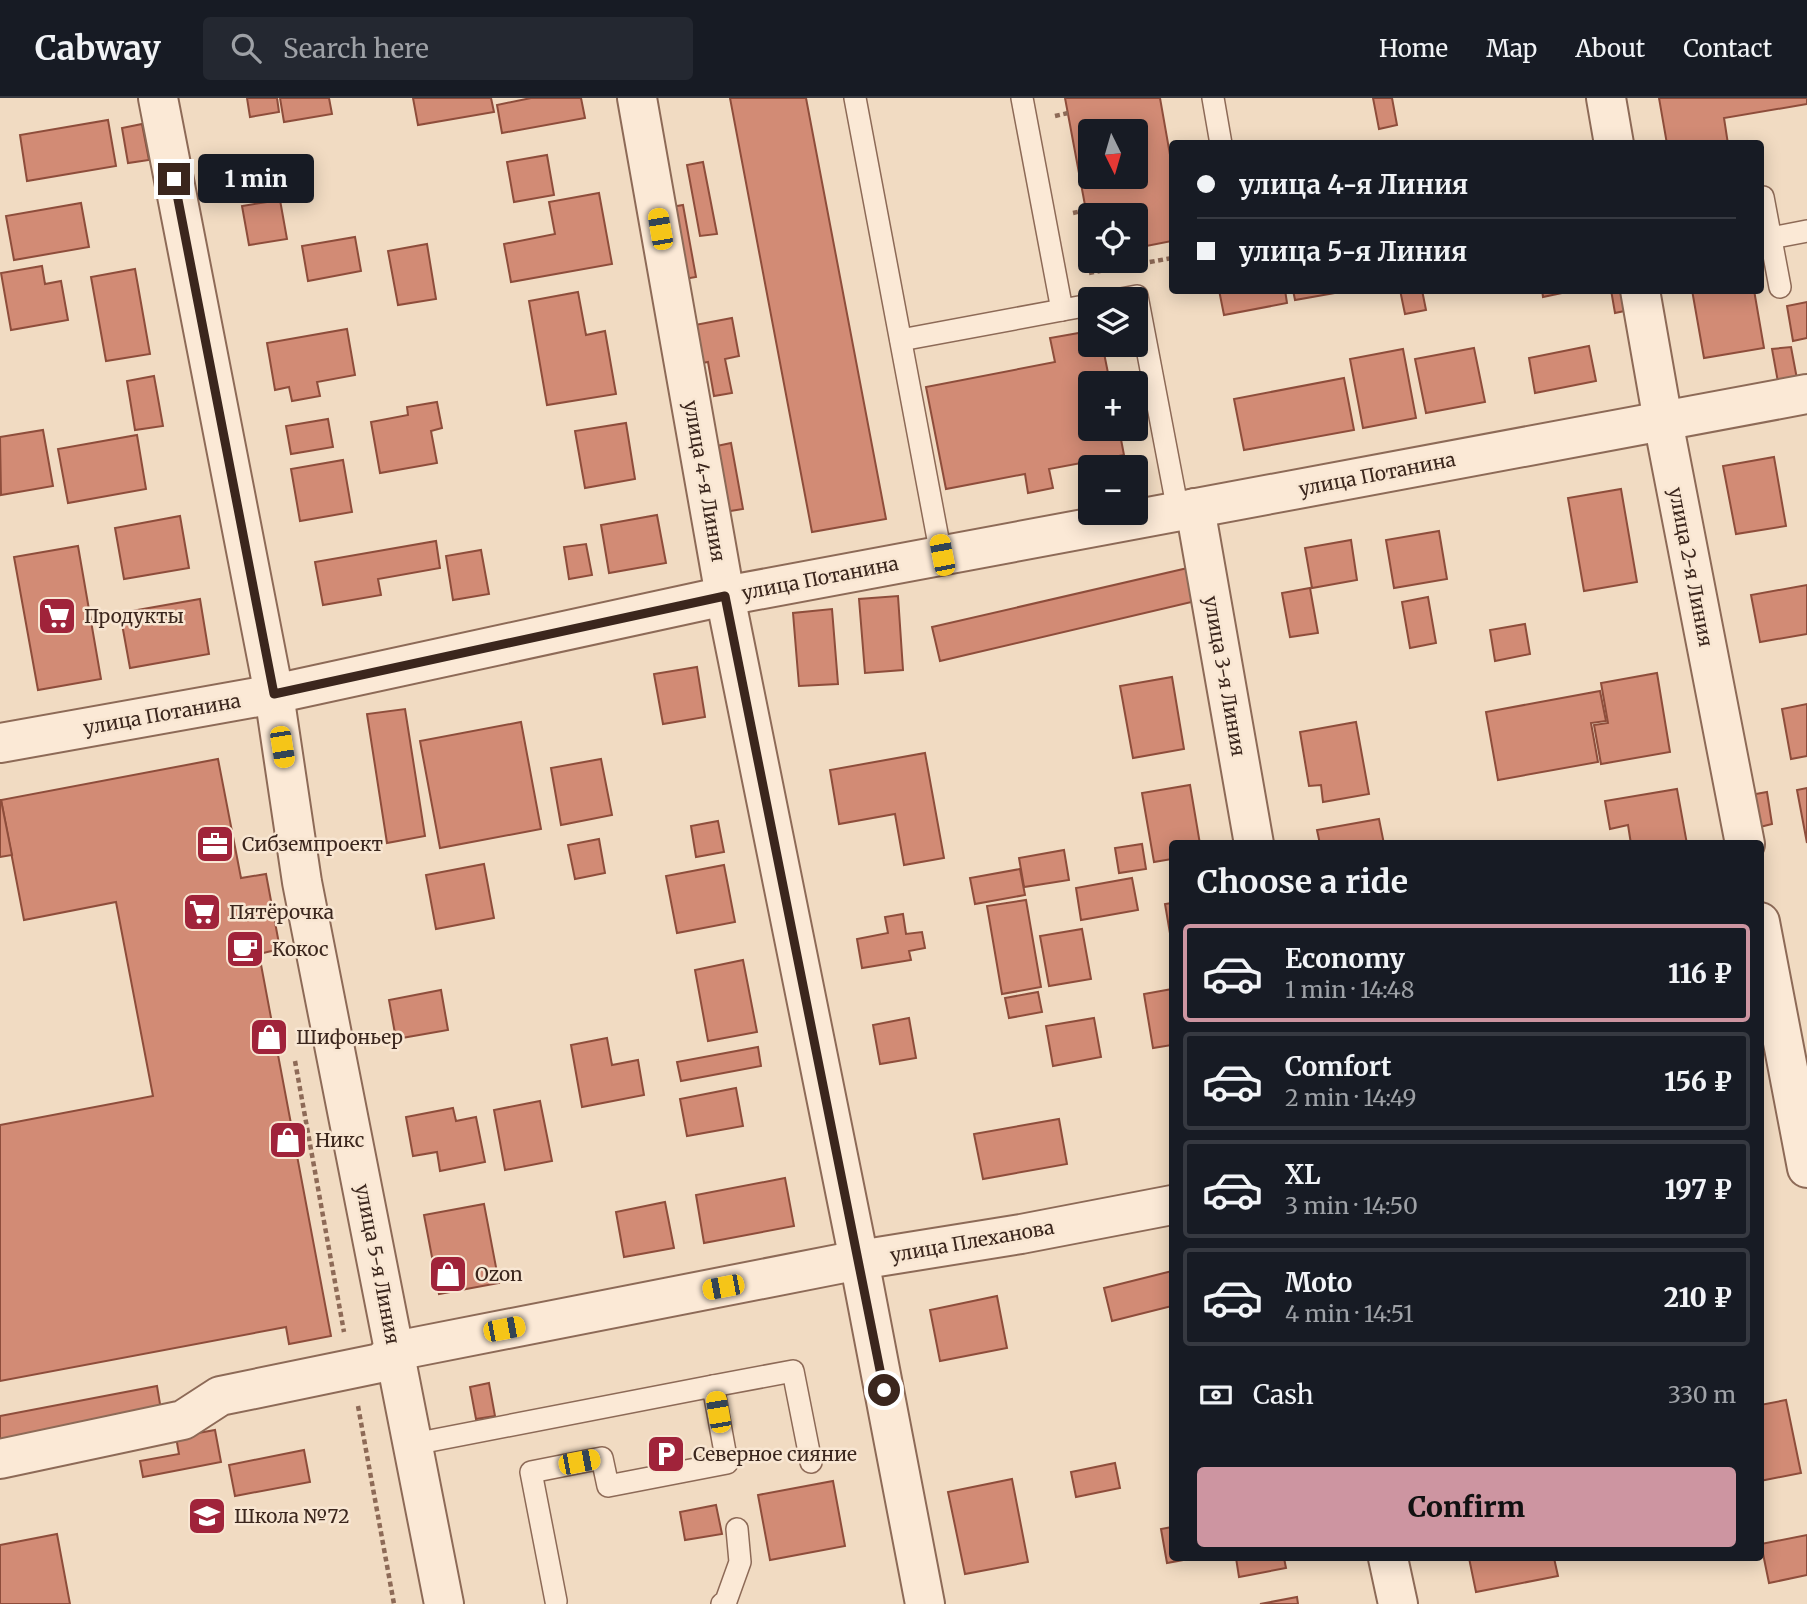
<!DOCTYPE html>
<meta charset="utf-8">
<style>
body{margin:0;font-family:Merriweather,serif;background:#242831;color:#f1f3f6;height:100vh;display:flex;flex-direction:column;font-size:26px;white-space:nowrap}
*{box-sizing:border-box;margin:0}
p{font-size:23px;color:#9ea1a6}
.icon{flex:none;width:38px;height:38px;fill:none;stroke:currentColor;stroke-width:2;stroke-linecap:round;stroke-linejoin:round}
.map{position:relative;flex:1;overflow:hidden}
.sheet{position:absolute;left:1169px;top:742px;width:595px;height:721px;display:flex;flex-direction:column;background:#171b24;border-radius:7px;box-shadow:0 4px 18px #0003}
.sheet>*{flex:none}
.banner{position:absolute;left:1169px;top:42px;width:595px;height:154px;border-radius:7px;box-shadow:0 4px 18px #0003;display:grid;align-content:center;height:154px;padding:0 28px;background:#171b24}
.needle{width:46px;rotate:175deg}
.buttons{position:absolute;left:1078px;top:21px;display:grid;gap:14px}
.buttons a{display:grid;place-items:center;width:70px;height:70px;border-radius:7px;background:#171b24;box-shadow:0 4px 18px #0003;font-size:35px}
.end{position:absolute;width:32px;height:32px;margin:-16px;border:9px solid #3b261d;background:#fff;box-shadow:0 0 0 4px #fff}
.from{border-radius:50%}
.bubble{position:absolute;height:49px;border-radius:7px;background:#171b24;box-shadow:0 4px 18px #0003;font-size:23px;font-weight:800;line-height:49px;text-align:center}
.car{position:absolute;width:21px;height:42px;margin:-21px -10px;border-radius:9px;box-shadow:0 0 5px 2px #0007;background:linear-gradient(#f5c518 24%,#345 0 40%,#f5c518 0 76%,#345 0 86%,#f5c518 0)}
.banner b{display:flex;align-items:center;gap:24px;height:66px;font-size:26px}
.banner b+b{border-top:2px solid #363941}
.banner i{width:18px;height:18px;background:#f1f3f6}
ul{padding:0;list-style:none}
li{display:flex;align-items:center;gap:21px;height:98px;margin:0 14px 10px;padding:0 14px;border:4px solid #363941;border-radius:7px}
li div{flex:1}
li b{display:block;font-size:26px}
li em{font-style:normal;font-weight:800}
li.selected{border-color:#cd95a1}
li>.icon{width:63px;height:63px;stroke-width:1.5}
h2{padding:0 28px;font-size:32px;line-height:84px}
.pay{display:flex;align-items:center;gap:18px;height:77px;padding:0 28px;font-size:26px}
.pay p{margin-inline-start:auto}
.primary-button{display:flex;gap:14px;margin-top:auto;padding:14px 28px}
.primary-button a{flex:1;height:80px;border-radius:7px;background:#cd95a1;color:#111;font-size:28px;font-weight:800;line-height:80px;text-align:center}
header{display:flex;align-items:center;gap:42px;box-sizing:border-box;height:98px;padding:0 35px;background:#171b24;border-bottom:2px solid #363941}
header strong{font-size:33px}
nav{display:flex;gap:38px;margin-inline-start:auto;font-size:24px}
.search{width:490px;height:63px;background:#242831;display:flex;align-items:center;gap:18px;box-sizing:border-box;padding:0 24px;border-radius:7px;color:#9ea1a6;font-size:26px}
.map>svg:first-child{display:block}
</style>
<header>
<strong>Cabway</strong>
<div class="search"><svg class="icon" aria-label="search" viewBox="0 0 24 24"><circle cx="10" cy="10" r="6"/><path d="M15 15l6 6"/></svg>Search here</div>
<nav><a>Home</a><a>Map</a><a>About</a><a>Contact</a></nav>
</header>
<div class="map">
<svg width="1807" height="1506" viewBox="0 0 1807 1506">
<rect width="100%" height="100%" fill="#f1dbc2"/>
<g fill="#d28b75" stroke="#8e4d3b" stroke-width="2" fill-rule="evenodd">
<polygon points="247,0 277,0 279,14 250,19"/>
<polygon points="280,0 329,0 332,16 284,24"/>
<polygon points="413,0 491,0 494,14 418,27"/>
<polygon points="531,0 581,0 585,20 502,35 497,7"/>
<polygon points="730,0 806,0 886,421 812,434"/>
<path d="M1065 0H1160L1172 68V143L1136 150V117H1090V134ZM1090 33H1136V79H1090Z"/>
<polygon points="1373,0 1392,0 1397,27 1379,31"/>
<polygon points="1659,0 1807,0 1807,6 1724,20 1728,46 1667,46"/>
<polygon points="108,22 116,68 27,83 20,37"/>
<polygon points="142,26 149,62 128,65 122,30"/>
<polygon points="547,57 554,97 514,104 507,64"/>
<polygon points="703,64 717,136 700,138 687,67"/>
<polygon points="599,95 612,166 511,184 504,146 555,136 549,104"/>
<polygon points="280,102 287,141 249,147 242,108"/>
<polygon points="81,105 89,149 14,162 6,118"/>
<polygon points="683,107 696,179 678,182 665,110"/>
<polygon points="355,139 361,173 308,183 302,148"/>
<polygon points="427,146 436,201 398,207 388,153"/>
<polygon points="42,168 45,186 61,183 68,222 11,232 1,175"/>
<polygon points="135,171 150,256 106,263 91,179"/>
<polygon points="1219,192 1285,192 1287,205 1224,217"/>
<polygon points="1293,192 1334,192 1335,195 1295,202"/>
<polygon points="1400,192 1422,192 1426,212 1405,216"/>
<polygon points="1542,192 1576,192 1543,199"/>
<polygon points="1611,192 1631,192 1634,211 1615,215"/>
<polygon points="1692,192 1754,192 1764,250 1704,260"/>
<polygon points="578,194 586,237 605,233 616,296 547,307 529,203"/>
<polygon points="1807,204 1807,240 1793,243 1787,208"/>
<polygon points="732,220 739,258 725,261 732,295 714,298 708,264 702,265 695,227"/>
<polygon points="347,231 355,277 317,284 320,298 292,303 289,289 275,292 267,245"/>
<polygon points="1090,233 1090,247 1094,247 1096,257 1104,255 1110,285 1090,285 1090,331 1119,331 1124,357 1049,371 1053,390 1028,395 1025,376 946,391 926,289 1055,264 1050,240"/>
<polygon points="1589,248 1596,283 1535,295 1529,260"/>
<polygon points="1791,249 1797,281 1778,284 1772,251"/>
<polygon points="1474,250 1485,304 1426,315 1415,261"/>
<polygon points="1403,251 1416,320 1363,330 1350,261"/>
<polygon points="154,278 163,328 135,332 127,283"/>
<polygon points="1344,280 1354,332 1244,352 1234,301"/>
<polygon points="437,304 442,330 431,333 437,365 380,375 371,324 408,317 407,309"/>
<polygon points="328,321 333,349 291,356 286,328"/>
<polygon points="626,325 635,381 585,390 575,333"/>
<polygon points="43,332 53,388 1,397 0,339"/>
<polygon points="137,337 146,391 68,405 58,351"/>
<polygon points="731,345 743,411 724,414 712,349"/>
<polygon points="1774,359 1786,428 1736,436 1723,368"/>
<polygon points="343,362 352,414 300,423 291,371"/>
<polygon points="1621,391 1637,484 1584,493 1568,400"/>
<polygon points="657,417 666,465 609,475 601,427"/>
<polygon points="180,418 189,470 124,481 115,430"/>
<polygon points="1439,433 1447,481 1394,490 1386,442"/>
<polygon points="1351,442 1357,482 1312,490 1305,450"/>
<polygon points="436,443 440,470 378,481 381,497 323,507 315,464"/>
<polygon points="586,446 592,477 569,481 564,449"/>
<polygon points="78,448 101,581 38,592 14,459"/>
<polygon points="481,452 489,496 453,502 446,458"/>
<polygon points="1192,469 1200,502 940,563 932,529"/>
<polygon points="1807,487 1807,536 1760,544 1751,497"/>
<polygon points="1310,490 1318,535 1290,539 1282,495"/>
<polygon points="898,498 903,572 865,575 859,501"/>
<polygon points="1428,499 1436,545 1410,550 1402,504"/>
<polygon points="200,501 209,556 130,570 120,515"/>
<polygon points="832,511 838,586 799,588 793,515"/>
<polygon points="1525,526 1530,556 1495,563 1490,532"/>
<polygon points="697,569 705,619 663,626 654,576"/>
<polygon points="1657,575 1670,654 1601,666 1594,627 1608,625 1601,585"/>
<polygon points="1172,579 1184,651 1133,660 1120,588"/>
<polygon points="1600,593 1606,623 1591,625 1598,664 1498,682 1486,614"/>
<polygon points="1807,606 1807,658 1791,661 1782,611"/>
<polygon points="405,611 425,738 387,745 367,616"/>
<polygon points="521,624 541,731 440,750 420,643"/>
<polygon points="1356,624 1369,696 1323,704 1321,687 1309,688 1300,634"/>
<polygon points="925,655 944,760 904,767 895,716 839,726 830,672"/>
<polygon points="218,661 241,780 266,776 280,851 259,856 331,1238 289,1246 286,1229 0,1283 0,1027 153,998 116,804 24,822 1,702"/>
<polygon points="601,661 612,717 561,727 551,670"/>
<polygon points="1190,687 1200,746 1172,746 1172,761 1154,764 1142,695"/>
<polygon points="1807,690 1807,745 1797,692"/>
<polygon points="1677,691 1687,746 1631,746 1628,727 1610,731 1605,703"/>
<polygon points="1767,694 1772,726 1756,730 1750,697"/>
<polygon points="0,702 1,702 12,757 0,759"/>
<polygon points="1379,721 1384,746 1320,746 1317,732"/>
<polygon points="718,723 724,754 696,759 691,728"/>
<polygon points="599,741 605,775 575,781 568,747"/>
<polygon points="1142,746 1146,771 1119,775 1115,750"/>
<polygon points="1064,752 1069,782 1024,789 1019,760"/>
<polygon points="484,766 494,820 436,831 426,777"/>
<polygon points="724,767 735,824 677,835 666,778"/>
<polygon points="1020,771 1025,797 975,806 970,780"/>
<polygon points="1132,780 1138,812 1081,822 1076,790"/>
<polygon points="1026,802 1041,889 1002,896 987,808"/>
<polygon points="1172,805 1172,847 1165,806"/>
<polygon points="903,816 906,836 922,834 925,850 909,853 911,862 862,870 857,841 888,835 885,819"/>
<polygon points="1082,831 1091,881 1049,888 1040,838"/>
<polygon points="743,862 757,934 708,943 695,872"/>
<polygon points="1172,891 1172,947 1153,950 1144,896"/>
<polygon points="441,892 448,932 396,941 389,902"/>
<polygon points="1038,894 1042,914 1009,920 1005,900"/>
<polygon points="909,920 916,960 880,966 873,927"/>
<polygon points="1094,920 1101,959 1053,968 1046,928"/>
<polygon points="607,940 612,967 638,962 644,997 582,1009 571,947"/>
<polygon points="758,949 761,968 681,983 677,964"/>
<polygon points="736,990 743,1028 687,1038 680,1001"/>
<polygon points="540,1003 552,1063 505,1072 494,1012"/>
<polygon points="453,1010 456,1023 476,1019 485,1064 440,1073 437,1054 413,1058 406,1019"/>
<polygon points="1059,1021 1067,1066 983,1081 974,1036"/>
<polygon points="785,1080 794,1128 704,1145 696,1097"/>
<polygon points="665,1104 674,1150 624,1159 616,1114"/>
<polygon points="484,1106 499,1185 439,1196 424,1117"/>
<polygon points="1172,1173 1172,1208 1112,1223 1104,1190"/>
<polygon points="997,1198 1007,1250 940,1263 930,1212"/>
<polygon points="489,1285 495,1318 476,1321 470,1289"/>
<polygon points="157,1288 162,1318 0,1349 0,1318"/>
<polygon points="1786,1302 1801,1375 1760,1383 1760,1307"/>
<polygon points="215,1332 221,1364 143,1379 140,1363 179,1356 176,1339"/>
<polygon points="304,1352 310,1384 235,1398 229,1367"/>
<polygon points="1115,1365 1120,1390 1076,1399 1071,1374"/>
<polygon points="1012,1381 1028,1464 965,1476 948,1394"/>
<polygon points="833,1383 845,1448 770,1462 758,1397"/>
<polygon points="716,1407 722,1436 685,1442 680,1414"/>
<polygon points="1172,1429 1172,1460 1194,1460 1167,1465 1161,1431"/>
<polygon points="57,1436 70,1506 0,1506 0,1447"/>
<polygon points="1807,1437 1807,1477 1769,1485 1761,1446"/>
<polygon points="1236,1460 1284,1460 1286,1470 1239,1479"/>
<polygon points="1469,1460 1554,1460 1558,1478 1476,1494"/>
<polygon points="1297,1499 1298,1506 1260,1506"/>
</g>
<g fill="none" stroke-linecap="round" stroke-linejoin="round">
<defs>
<g id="service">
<polyline points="855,0 941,457"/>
<polyline points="1022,0 1062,212 1090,207"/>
<polyline points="1213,0 1221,46"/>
<polyline points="1763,99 1780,189"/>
<polyline points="1771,140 1807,133"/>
<polyline points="1121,201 1137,198 1178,413"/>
<polyline points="901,242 1062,212"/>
<polyline points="713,1288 793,1273 811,1364"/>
<polyline points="414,1346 713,1288 727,1365 608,1388 602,1360 531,1374 556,1503"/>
<polyline points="722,1506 726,1503 740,1464 737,1431"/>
</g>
<g id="minor">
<polyline points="158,0 274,596 302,784 444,1506"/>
<polyline points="637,0 725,498 859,1162 925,1506"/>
<polyline points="1606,0 1614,46"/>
<polyline points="1640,192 1663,323 1745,746"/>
<polyline points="1195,410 1254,746"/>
<polyline points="0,645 274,596 725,498 1807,296"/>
<polyline points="1760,824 1807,1070"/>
<polyline points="0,1361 183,1322 220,1298 380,1265 395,1253 859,1162 1021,1136 1172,1107"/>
<polyline points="1388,1460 1398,1506"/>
</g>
</defs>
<use href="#service" stroke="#8d6a57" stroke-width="24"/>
<use href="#minor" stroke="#8d6a57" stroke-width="42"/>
<g stroke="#8d6a57" stroke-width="4.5" stroke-dasharray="5 3.5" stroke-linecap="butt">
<polyline points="1055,18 1068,15"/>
<polyline points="1073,115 1086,112"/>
<polyline points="1133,167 1172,160"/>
<polyline points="1089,175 1111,171"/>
<polyline points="295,963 344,1234"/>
<polyline points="358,1308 394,1506"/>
</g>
<use href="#service" stroke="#fbe9d6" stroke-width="21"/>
<use href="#minor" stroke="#fbe9d6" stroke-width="38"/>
</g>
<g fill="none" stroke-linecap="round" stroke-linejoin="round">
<polyline stroke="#3b261d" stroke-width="9" points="174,81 274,596 725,498 884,1292"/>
</g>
<defs>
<symbol id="supermarket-square" viewBox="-11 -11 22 22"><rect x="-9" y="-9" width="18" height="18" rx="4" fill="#a0233a" stroke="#f8e6d2"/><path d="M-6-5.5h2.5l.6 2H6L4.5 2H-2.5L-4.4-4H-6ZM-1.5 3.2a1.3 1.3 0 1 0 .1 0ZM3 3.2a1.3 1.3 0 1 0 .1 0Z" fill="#fff"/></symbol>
<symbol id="office-square" viewBox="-11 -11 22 22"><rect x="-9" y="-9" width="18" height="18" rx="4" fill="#a0233a" stroke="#f8e6d2"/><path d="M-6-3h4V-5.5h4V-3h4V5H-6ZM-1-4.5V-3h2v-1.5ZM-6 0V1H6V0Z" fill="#fff"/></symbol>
<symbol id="cafe-square" viewBox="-11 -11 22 22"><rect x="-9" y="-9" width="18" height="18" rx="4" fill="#a0233a" stroke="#f8e6d2"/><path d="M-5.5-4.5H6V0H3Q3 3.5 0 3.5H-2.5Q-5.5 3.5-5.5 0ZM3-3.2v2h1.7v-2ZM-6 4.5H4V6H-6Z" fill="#fff"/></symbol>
<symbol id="shop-square" viewBox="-11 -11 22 22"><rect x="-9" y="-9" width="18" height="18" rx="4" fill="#a0233a" stroke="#f8e6d2"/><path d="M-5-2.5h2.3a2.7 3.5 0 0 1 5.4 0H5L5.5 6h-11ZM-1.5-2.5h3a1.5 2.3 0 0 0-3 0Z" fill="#fff"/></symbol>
<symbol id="parking-square" viewBox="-11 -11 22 22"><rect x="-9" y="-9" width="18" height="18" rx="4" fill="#a0233a" stroke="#f8e6d2"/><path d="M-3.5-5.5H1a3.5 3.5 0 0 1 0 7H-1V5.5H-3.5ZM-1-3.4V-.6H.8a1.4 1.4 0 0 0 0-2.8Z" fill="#fff"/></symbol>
<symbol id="school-square" viewBox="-11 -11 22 22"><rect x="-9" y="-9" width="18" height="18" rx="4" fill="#a0233a" stroke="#f8e6d2"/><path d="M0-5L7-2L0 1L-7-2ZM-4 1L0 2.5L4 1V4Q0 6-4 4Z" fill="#fff"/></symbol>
</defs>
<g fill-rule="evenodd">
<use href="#supermarket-square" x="35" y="496" width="44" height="44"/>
<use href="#office-square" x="193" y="724" width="44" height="44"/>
<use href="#supermarket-square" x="180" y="792" width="44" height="44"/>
<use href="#cafe-square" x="223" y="829" width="44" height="44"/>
<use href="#shop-square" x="247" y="917" width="44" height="44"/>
<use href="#shop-square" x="266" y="1020" width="44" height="44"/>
<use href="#shop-square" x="426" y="1154" width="44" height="44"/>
<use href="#parking-square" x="644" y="1334" width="44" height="44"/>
<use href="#school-square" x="185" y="1396" width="44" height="44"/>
</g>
<g text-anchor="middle" stroke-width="5" stroke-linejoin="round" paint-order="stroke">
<g font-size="19" fill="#3b261d" stroke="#f8e6d2">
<text transform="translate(1377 376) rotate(-11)" y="7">улица Потанина</text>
<text transform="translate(705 383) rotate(80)" y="7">улица 4-я Линия</text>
<text transform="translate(1691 469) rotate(79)" y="7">улица 2-я Линия</text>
<text transform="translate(820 480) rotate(-11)" y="7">улица Потанина</text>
<text transform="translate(1225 578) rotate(80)" y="7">улица 3-я Линия</text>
<text transform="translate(162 616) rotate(-10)" y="7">улица Потанина</text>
<text transform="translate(972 1143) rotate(-10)" y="7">улица Плеханова</text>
<text transform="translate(378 1166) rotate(79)" y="7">улица 5-я Линия</text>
</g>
<g font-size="19" fill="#3b261d" stroke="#f8e6d2" text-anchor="start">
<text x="84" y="525">Продукты</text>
<text x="242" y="753">Сибземпроект</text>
<text x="229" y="821">Пятёрочка</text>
<text x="272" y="858">Кокос</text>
<text x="296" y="946">Шифоньер</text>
<text x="315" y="1049">Никс</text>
<text x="475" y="1183">Ozon</text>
<text x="693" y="1363">Северное сияние</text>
<text x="234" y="1425">Школа №72</text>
</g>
</g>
</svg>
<div class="buttons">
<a><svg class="needle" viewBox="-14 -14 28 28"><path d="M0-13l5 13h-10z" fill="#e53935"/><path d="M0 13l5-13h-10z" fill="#9ea1a6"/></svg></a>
<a><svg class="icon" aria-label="locate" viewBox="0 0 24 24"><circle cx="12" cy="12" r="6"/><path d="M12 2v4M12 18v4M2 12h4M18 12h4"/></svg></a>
<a><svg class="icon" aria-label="layers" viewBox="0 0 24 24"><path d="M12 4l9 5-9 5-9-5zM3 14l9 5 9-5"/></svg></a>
<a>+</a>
<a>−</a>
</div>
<i class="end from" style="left:884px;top:1292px"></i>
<i class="end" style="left:174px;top:81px"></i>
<div class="bubble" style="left:198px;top:56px;width:116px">1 min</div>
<i class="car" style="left:660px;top:131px;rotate:350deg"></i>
<i class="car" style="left:942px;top:457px;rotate:349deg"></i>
<i class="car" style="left:282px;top:649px;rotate:171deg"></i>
<i class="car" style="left:723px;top:1189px;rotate:259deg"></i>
<i class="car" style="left:504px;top:1231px;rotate:79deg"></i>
<i class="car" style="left:718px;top:1314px;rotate:350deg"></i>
<i class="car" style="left:579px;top:1364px;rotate:79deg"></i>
<div class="banner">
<b><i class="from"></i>улица 4-я Линия</b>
<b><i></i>улица 5-я Линия</b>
</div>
<section class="sheet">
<h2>Choose a ride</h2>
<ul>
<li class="selected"><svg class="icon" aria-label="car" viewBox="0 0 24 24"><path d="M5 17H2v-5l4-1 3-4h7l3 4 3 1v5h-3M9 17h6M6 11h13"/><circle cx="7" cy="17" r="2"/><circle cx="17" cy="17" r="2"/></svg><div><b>Economy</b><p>1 min · 14:48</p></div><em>116 ₽</em></li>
<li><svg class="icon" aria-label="car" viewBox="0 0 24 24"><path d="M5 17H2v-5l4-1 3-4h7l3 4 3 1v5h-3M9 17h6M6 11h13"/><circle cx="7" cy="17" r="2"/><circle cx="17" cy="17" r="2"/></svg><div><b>Comfort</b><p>2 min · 14:49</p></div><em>156 ₽</em></li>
<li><svg class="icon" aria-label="car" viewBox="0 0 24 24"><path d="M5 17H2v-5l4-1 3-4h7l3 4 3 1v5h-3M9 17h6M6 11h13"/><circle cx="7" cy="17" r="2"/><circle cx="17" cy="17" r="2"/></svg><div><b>XL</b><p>3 min · 14:50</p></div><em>197 ₽</em></li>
<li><svg class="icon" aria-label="car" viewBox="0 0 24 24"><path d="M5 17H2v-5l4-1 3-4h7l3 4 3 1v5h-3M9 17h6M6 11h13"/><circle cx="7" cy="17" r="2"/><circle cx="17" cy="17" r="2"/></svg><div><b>Moto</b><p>4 min · 14:51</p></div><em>210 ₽</em></li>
</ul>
<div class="pay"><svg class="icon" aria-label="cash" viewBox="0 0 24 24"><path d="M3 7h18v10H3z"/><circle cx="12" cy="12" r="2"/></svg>Cash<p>330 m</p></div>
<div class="primary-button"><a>Confirm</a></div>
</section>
</div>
